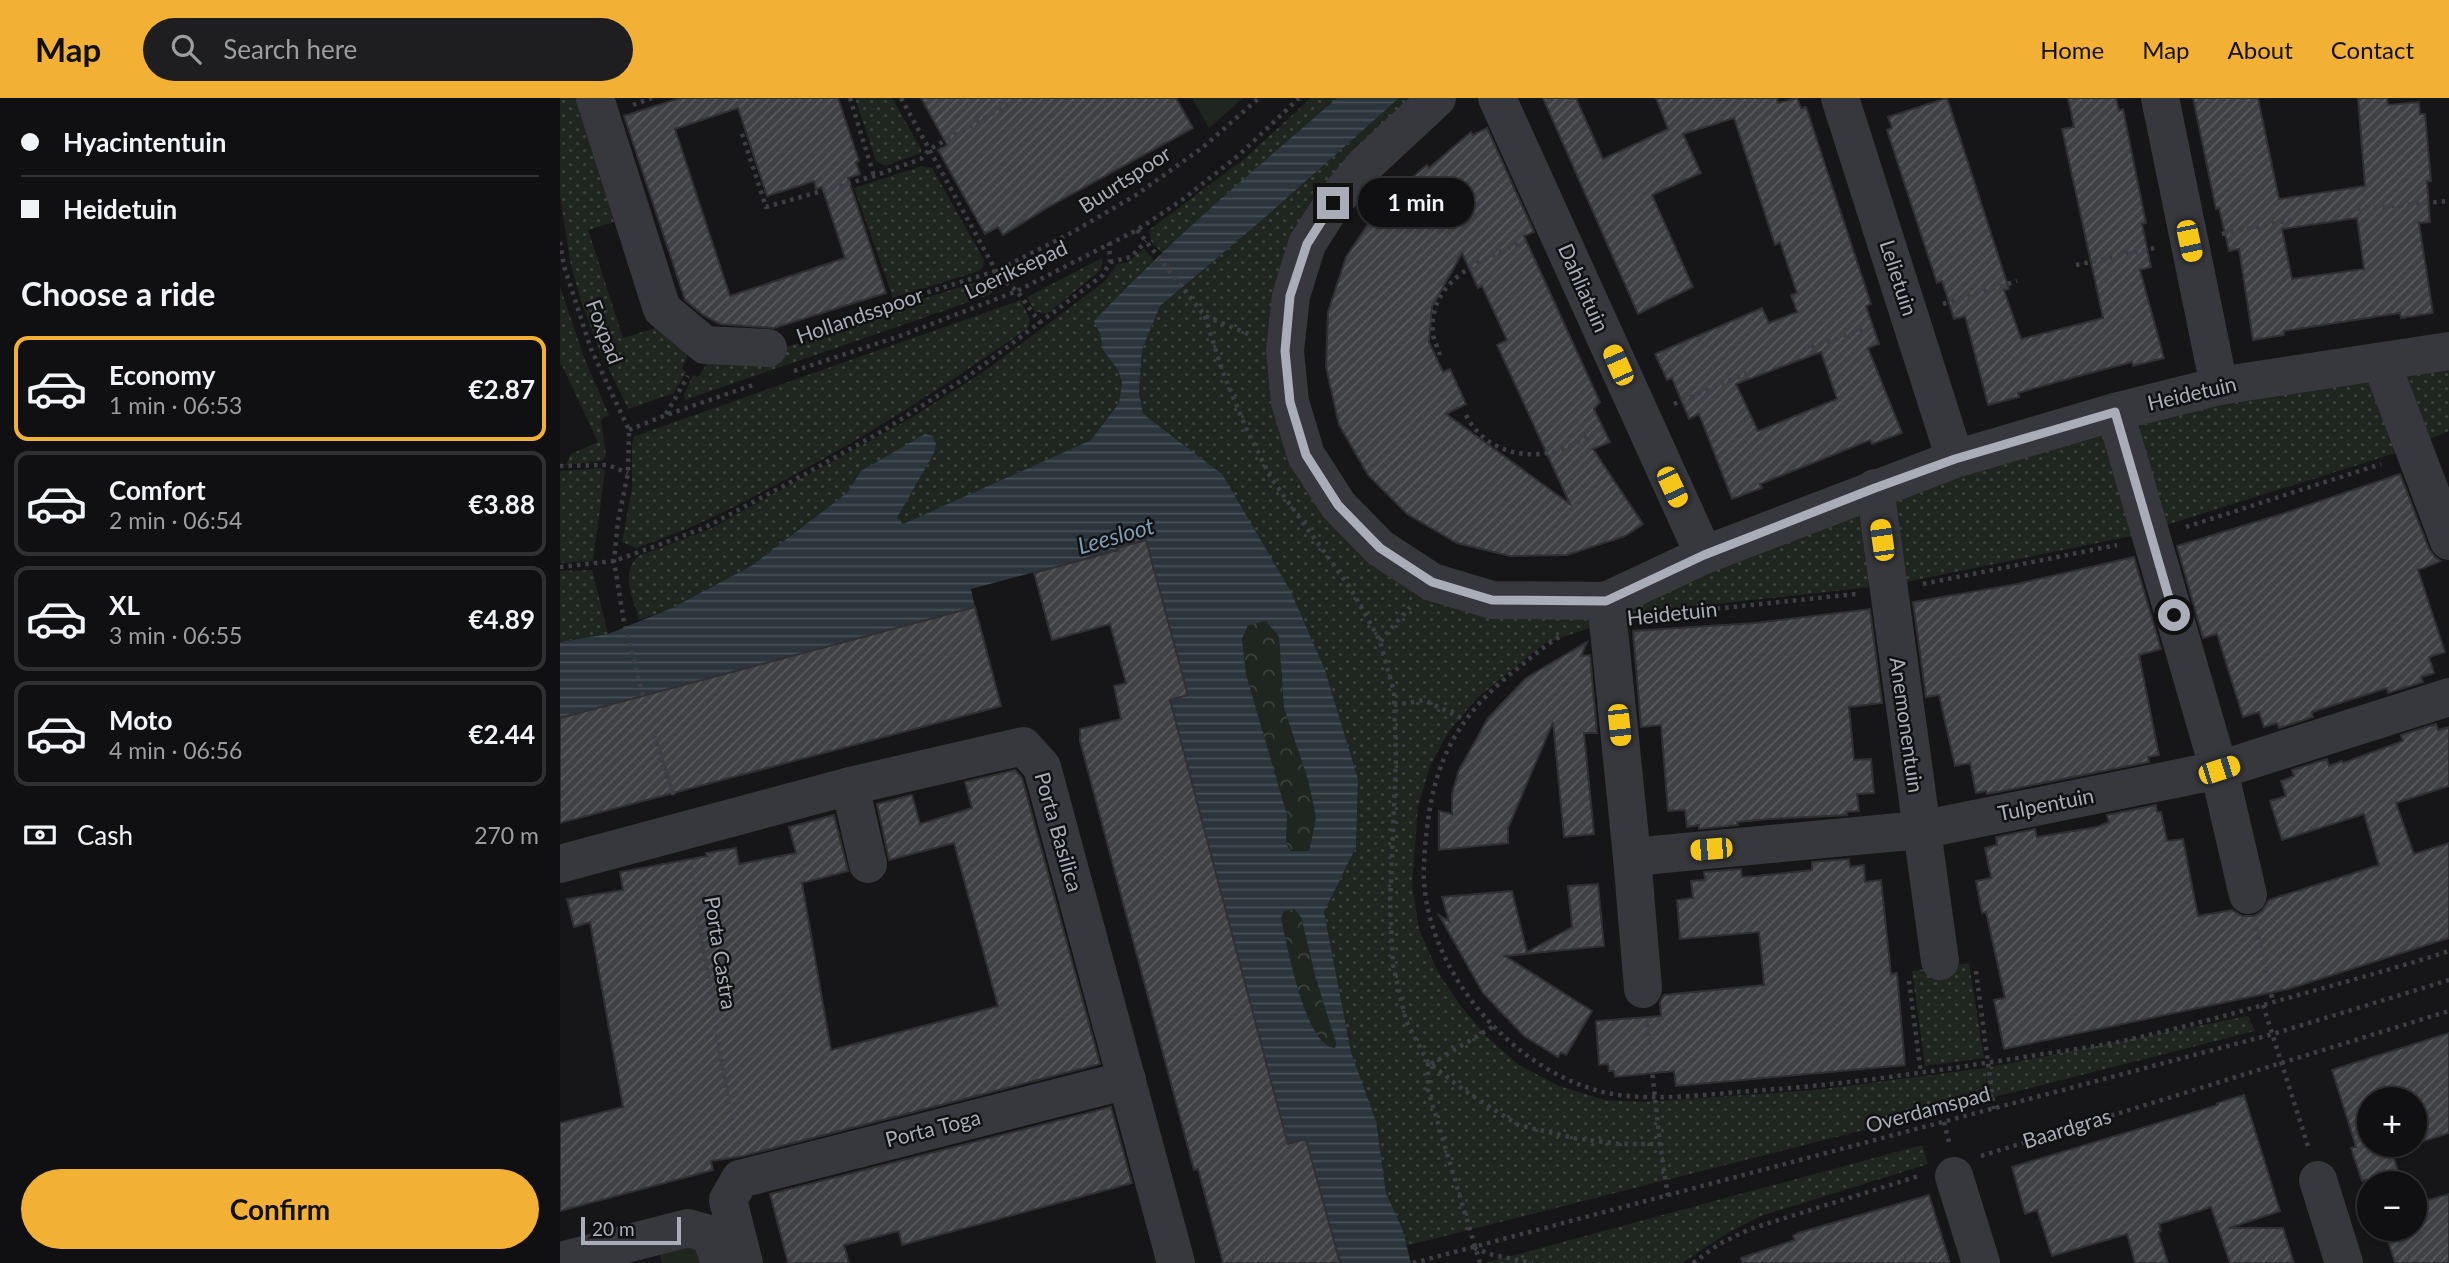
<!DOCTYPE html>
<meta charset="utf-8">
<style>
body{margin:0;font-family:Lato,sans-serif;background:#1e1e20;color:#f1f3f6;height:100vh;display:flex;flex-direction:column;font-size:26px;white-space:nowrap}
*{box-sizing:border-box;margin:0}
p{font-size:23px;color:#9c9d9f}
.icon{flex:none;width:38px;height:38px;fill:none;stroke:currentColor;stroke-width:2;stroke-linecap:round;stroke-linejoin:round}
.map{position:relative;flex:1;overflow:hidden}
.sheet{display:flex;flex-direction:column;background:#101012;width:560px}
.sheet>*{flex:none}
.guide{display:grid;align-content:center;height:154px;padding:0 21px;background:#101012}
.controls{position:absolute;left:1797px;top:989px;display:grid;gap:14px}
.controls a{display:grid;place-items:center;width:70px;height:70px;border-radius:50%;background:#101012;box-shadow:0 2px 5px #0004,0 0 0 2px #303032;font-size:35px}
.scale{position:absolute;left:21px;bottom:18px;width:100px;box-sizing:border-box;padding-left:7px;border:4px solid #a8adb8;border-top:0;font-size:19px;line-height:24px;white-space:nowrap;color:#a8adb8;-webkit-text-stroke:5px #111113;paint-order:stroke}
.end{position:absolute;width:32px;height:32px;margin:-16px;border:9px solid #a8adb8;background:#111;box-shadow:0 0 0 4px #111}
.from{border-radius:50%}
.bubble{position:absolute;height:49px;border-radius:24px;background:#101012;box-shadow:0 2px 5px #0004,0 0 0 2px #303032;font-size:23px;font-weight:700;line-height:49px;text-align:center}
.car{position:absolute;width:21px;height:42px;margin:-21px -10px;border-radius:9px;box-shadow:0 0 5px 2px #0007;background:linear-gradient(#f5c518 24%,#345 0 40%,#f5c518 0 76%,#345 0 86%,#f5c518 0)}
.guide b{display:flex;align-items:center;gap:24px;height:66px;font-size:26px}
.guide b+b{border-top:2px solid #303032}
.guide i{width:18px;height:18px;background:#f1f3f6}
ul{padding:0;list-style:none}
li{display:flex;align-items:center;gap:21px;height:105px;margin:0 14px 10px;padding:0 7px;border:4px solid #303032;border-radius:14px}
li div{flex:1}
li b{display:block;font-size:26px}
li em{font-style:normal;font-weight:700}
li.on{border-color:#f2b134}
li>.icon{width:63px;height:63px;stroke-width:1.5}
h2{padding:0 21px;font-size:32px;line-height:84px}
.pay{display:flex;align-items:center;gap:18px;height:77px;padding:0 21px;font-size:26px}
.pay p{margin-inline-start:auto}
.action{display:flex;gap:14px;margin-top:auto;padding:14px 21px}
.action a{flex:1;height:80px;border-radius:42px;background:#f2b134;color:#111;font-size:28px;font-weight:700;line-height:80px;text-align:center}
header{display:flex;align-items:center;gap:42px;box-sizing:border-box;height:98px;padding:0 35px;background:#f2b134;color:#111}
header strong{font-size:33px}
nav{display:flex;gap:38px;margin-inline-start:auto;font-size:24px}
.search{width:490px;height:63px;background:#1e1e20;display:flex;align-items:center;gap:18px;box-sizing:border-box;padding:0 24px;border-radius:38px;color:#9c9d9f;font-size:26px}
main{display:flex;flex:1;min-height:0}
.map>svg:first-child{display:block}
</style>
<header>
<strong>Map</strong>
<div class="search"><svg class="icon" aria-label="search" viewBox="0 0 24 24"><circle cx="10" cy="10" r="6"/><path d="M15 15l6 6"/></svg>Search here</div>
<nav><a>Home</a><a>Map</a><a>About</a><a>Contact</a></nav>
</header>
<main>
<section class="sheet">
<div class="guide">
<b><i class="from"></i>Hyacintentuin</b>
<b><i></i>Heidetuin</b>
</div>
<h2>Choose a ride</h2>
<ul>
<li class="on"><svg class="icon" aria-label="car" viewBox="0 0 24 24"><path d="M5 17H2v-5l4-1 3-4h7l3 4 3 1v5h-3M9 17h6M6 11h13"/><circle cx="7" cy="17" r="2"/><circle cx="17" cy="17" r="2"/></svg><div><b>Economy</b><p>1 min · 06:53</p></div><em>€2.87</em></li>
<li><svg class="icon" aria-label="car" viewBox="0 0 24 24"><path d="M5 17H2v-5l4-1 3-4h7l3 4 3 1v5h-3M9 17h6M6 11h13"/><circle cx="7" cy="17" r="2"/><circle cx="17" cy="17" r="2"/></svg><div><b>Comfort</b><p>2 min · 06:54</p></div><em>€3.88</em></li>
<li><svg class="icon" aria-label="car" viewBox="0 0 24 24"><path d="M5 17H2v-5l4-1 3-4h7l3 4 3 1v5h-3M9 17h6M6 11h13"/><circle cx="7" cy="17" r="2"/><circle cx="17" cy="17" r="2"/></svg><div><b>XL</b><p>3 min · 06:55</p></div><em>€4.89</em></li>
<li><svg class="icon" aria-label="car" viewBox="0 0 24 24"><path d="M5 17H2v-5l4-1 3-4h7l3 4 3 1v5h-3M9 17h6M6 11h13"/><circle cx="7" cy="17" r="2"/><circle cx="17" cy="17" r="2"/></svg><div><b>Moto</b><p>4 min · 06:56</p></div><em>€2.44</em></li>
</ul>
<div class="pay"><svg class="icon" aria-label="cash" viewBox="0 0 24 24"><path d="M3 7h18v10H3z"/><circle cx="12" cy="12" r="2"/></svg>Cash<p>270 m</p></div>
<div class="action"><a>Confirm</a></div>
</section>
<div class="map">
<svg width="1889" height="1165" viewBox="0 0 1889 1165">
<defs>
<pattern id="grass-dots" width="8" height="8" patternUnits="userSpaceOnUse" patternTransform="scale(1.75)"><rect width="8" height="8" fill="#1e261f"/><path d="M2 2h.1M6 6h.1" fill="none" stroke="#3c433d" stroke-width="1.8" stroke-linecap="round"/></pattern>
<pattern id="forest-crowns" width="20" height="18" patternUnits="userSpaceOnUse" patternTransform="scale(1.75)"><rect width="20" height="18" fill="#1e261f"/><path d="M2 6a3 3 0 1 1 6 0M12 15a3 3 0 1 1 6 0" fill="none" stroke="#3c433d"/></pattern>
<pattern id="water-rules" width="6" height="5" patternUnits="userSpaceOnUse" patternTransform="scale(1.75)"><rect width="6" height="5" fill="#2c353c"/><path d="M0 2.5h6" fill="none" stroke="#485056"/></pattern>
<pattern id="building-hatch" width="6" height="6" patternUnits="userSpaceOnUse" patternTransform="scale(1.75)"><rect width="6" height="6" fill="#404145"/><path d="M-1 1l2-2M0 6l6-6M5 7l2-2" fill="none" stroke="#595a5e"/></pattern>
</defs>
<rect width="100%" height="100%" fill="#161618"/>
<g fill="url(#grass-dots)">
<polygon points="0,0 22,0 54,124 28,132 63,240 102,228 128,256 122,271 126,274 114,295 68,311 38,248 22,206 11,168 0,98"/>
<polygon points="295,0 332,0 361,51 361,55 325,68 316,63"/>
<polygon points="751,0 777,0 676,88 603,156 591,143 589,132 684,61"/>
<polygon points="839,0 871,0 794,73 714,258 808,455 1034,509 1036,528 985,545 917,600 889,633 870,668 858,709 852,787 859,831 878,874 900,907 927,939 959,967 999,988 1045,1002 1083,1004 1254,992 1425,970 1688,918 1695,933 845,1148 842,1130 826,1095 816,1023 791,954 764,814 796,749 798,681 765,572 662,376 582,316 579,295 582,252 600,208 701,123"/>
<polygon points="362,68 372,70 424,162 423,169 419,173 333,200 294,90"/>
<path d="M584 151 594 162 560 195 540 236 543 252 558 272 562 284 559 305 531 342 343 426 337 420 374 355 376 346 373 338 301 373 287 395 191 468 112 510 79 522C73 499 60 477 78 458L150 431 344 324 422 275 544 184 557 166 568 164Z"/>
<polygon points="542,160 541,172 487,216 475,213 467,199"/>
<polygon points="429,180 436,184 435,191 429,197 125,302 124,297 133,277 138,279 148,264 177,264 326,218 334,210"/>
<polygon points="0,189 25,262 49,317 41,322 46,358 42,363 6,367 11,356 38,344 2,267 0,267"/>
<path d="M461 202 470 222 468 230C391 284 314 334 232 378 181 406 131 432 76 450L62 444 72 391V347L75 338Z"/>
<polygon points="1889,263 1889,333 1865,343 1840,269"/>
<polygon points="1815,282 1842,353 1600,429 1576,343 1585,313"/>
<polygon points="1542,327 1582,436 1336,486 1329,392"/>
<polygon points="42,370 45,373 33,463 0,465 0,373"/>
<polygon points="1297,405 1312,489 1066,516 1065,502"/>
<polygon points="32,472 48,536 0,544 0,473"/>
<polygon points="1409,865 1424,960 1365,968 1352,873"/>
<polygon points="1362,1047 1368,1066 1201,1118 1169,1134 1122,1165 925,1165"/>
</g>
<g fill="url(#forest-crowns)">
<polygon points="706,523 719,539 724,610 748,682 756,721 749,753 731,753 726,746 727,717 686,576 682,542 688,526"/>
<path d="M734 811 741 819 756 881 776 945 775 950C745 949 727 845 721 820L725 812Z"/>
</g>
<g fill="#1e261f">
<polygon points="632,0 683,0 649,30"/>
<polygon points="129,1146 155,1165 102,1165 99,1154"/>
</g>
<path fill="url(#water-rules)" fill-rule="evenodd" d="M777 0H839L701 123 600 208 582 252 579 295 583 316 662 376 730 492 765 572 798 681 796 749 764 814 791 954 816 1023 826 1095 842 1130 851 1165H781L745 1041 728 1046 610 602 628 597 586 442 557 449 558 452 411 491 415 509 0 620V544L48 536 112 510 191 468 287 395 301 373 365 336 373 338 376 346 374 355 337 420 343 426 531 342 559 305 562 284 558 272 543 252 540 236 534 223C609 143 694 72 777 0ZM706 523 719 539 724 610 748 682 756 720 749 753H731L726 746 727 717 686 576 682 541 688 527ZM734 811 741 819 756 881 776 945 775 950C745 949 727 845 721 820L724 813Z"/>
<g fill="url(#building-hatch)" stroke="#303034" stroke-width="2" fill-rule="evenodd">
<path d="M120 0H278L299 63 296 64 300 76 288 80 326 195 214 230 160 226 143 217 125 202 64 18ZM178 10 207 98 254 83 256 91 262 89 285 160 170 198 115 31Z"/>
<polygon points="361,0 616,0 633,30 490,108 443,137 438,129 425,136 378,52 387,47"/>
<path d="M983 0H1016L1043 61 1108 31 1096 0H1217L1218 5 1237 0 1241 10 1246 9 1311 206 1306 208 1319 246 1308 250 1342 335 1312 346 1310 342 1200 386 1202 390 1172 401 1139 316 1129 321 1112 280 1107 282 1095 256 1202 210 1209 225 1237 214 1231 197 1237 195 1220 144 1215 147 1174 20 1123 36 1141 75 1092 97 1133 189 1078 216ZM1261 254 1277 301 1198 333 1176 286Z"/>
<polygon points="1387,0 1439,160 1449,191 1444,192 1461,241 1543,220 1502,31 1514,29 1508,0 1556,0 1559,13 1563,11 1586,125 1582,126 1591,169 1580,172 1604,260 1573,268 1572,264 1515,279 1458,295 1459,299 1428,307 1405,218 1394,221 1382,183 1377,185 1327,32 1332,30 1328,19"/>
<path d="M1633 0H1698L1719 101 1805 88 1798 0H1827L1828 7 1859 4 1860 16H1865L1871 83H1867L1870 124 1859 125 1873 215 1841 220 1840 215 1724 233V237L1693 242 1679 151 1669 153 1659 110 1656 111ZM1797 120 1804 171 1732 181 1722 131Z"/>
<path d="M927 30 974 134 964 138 1040 304 1034 311 1050 344 1033 351 1083 426 1065 438 1007 457 950 458 897 445 847 416 808 377 779 327 766 269 768 214 786 159 823 104 867 67 869 70 911 34 913 37ZM902 155 918 190 922 188 947 242 937 247 1010 406 886 316 906 306 890 271 883 274 869 244 872 209Z"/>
<polygon points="1840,376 1869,451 1875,459 1881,463 1858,472 1885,554 1869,559 1874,575 1861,579 1863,584 1828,595 1827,590 1752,614 1753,619 1719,630 1717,625 1704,629 1699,614 1683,619 1657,536 1643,540 1617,448 1725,415"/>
<polygon points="586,442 628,597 610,602 707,968 728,1046 746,1041 780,1165 663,1165 638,1071 634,1072 520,643 520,631 561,621 554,588 566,585 550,526 492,542 474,475 558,452 557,450"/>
<polygon points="1574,459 1601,551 1579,557 1599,657 1588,659 1589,664 1427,696 1426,693 1416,695 1410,665 1395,668 1379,597 1366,599 1353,504 1457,486"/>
<polygon points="415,509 441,608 0,725 0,620"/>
<polygon points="1310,511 1322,605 1289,609 1294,662 1311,661 1314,695 1297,696 1299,713 1286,714 1287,717 1210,721 1177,724 1178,727 1139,731 1139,727 1127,729 1125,712 1108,713 1101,627 1081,629 1073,533 1195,525"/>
<polygon points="1027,544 1021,558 1030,557 1037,635 1024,635 1034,736 1004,739 993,624 948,730 948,745 879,752 879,713 892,716 892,696 899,672 928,620 966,580"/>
<polygon points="1876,626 1878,632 1889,629 1889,688 1836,705 1854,756 1889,745 1889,840 1728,891 1444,951 1434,902 1445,900 1426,814 1422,815 1416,783 1431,780 1425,750 1437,747 1436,739 1475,731 1477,739 1537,729 1549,724 1547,717 1596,707 1597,714 1601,714 1607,743 1623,741 1638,818 1672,812 1682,818 1694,818 1702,813 1709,802 1715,800 1819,767 1804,716 1722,742 1710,703 1726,698 1721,683 1734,678 1732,672 1767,661 1769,668 1782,663 1783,665 1843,643 1841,637"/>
<polygon points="455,672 462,680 540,966 183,1058 151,1063 153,1072 0,1113 0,1025 63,1009 30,824 14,829 7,801 63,792 60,774 147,758 146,755 176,750 179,766 236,755 229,729 274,717 288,773 242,785 271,952 409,916 438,908 394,745 329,762 317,706 352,697 360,726 412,710 405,684"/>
<polygon points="1289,761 1290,769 1304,767 1305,784 1321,782 1331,876 1337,875 1345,967 1116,988 1114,973 1055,979 1054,973 1049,973 1048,966 1039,967 1036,923 1101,918 1100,904 1104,897 1204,887 1199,834 1120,841 1117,802 1133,800 1131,783 1145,782 1144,774 1181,771 1182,779 1196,778 1252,772 1252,764"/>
<polygon points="1038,786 1044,848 945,858 1032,913 1006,957 1001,954 998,959 964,938 923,895 879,817 889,823 882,799 952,793 967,854 1012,829 1008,788"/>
<polygon points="1889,935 1889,1035 1855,1046 1855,1001 1810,1001 1810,1046 1854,1046 1832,1054 1838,1073 1802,1083 1791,1050 1796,1049 1772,972"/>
<polygon points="1684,997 1720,1113 1669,1130 1723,1130 1734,1165 1670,1165 1651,1109 1599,1126 1601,1133 1598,1134 1608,1165 1575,1165 1567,1136 1492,1158 1477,1112 1465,1116 1452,1069 1658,1007 1657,1005"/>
<polygon points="551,1009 572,1085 342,1147 339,1133 284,1147 289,1165 228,1165 210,1096"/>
<polygon points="1889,1096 1889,1165 1835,1165 1824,1130 1855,1130 1855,1106"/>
<polygon points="1369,1097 1390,1165 1182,1165 1181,1160 1235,1142 1233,1138 1238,1135"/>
</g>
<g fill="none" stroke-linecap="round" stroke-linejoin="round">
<g stroke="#3d3f44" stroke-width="4.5" stroke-dasharray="3.5 5" stroke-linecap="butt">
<polyline points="290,0 314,78"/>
<polyline points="341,0 436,173 443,182 457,193 481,226"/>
<polyline points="73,7 92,0"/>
<polyline points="182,36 206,109 314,78 361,61 370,51 460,0"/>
<polyline points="1797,111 1889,103"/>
<polyline points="577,132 645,218 691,237"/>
<polyline points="1662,136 1736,121"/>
<polyline points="0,144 4,168 31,251 69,332 68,375 58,423 54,463 64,524 85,607"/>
<polyline points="550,164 571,159 586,143"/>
<polyline points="1516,167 1595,150"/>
<polyline points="1383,206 1457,183"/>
<polyline points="645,218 662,272 686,330 711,380 791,491 820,543 834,594 836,661 830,804 833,867 846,923 868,964 905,993 958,1027 1014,1040 1060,1046 1100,1046"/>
<polyline points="240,240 322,215 340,203 436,173 511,135 576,97 642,50 699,0"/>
<polyline points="1243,252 1315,228"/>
<path d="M880 257C878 251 874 243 873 236 867 182 923 161 963 144"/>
<polyline points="234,273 343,237 457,193 577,132 622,102 679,57 739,0"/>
<polyline points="1114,306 1187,275"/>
<polyline points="106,316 128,278"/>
<path d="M906 317C922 350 961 363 996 353 1013 348 1030 337 1046 329"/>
<polyline points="69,332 106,317 193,287"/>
<polyline points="0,368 48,367 68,375"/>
<polyline points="1626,429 1821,366"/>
<polyline points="0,469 54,463 115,441 146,429 229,385 324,332 410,277 543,177 550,164 549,145"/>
<polyline points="1363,486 1557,447"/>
<polyline points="1106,516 1296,496"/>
<path d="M999 539C983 549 968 562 953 574 885 629 869 680 864 765 858 868 957 983 1059 997 1106 1003 1157 995 1205 992 1290 986 1374 973 1458 960 1498 953 1540 949 1580 939 1637 926 1693 910 1749 894 1796 881 1843 868 1889 853"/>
<polyline points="820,543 850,509"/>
<polyline points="834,607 864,602 905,622"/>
<polyline points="94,637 114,698"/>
<polyline points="130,768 175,1046"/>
<polyline points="1696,830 1713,904"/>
<polyline points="1416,873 1434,1011"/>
<polyline points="1349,883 1361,976"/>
<polyline points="1703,907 1748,1048"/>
<polyline points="1087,926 1100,1046 1108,1098"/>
<polyline points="868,965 868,992 920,1165"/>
<polyline points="871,966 934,928"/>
<polyline points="1384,1024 1389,1044"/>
<polyline points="1421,1058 1889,913"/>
<polyline points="914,1150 933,1157 973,1165"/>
<polyline points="853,1165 1713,936 1889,882"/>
<polyline points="1133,1165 1159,1146 1190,1131 1359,1078"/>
</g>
<g stroke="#37383d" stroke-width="38">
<polyline points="35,0 102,211 145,247 208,250"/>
<polyline points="877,0 805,67 773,105 747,146 731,198 725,253 730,304 746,357 778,407 820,450 872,484 932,502 1046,503 1144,457 1395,361 1555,314 1659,288 1889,253"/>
<polyline points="937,0 1144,457"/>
<polyline points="1280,0 1395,361"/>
<polyline points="1600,0 1659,288"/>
<polyline points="1821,264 1889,443"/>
<polyline points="1555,314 1659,672 1688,797"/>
<polyline points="1315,390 1380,863"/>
<polyline points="1046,503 1072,759 1360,732 1659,672 1889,599"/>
<polyline points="290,688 308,766"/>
<polyline points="1072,759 1083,891"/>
<polyline points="0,766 290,688 463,648 482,669 616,1165"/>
<polyline points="1394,1078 1421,1165"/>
<polyline points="1758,1082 1784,1165"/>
<polyline points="0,1163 128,1130 150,1136 160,1165"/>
<polyline points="184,1165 168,1102 180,1081 567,982"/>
</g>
</g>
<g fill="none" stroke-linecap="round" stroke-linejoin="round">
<polyline stroke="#a8adb8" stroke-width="9" points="773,105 747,146 730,198 725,253 730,304 746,357 778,407 820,450 872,484 932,502 1046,503 1144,457 1315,390 1395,361 1555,314 1614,517"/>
</g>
<g text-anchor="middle" stroke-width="5" stroke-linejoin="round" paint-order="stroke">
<g font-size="21" fill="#a8adb8" stroke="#111113">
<text transform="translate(565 82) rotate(-33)" y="7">Buurtspoor</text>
<text transform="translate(456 172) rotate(-25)" y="7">Loeriksepad</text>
<text transform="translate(1338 180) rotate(72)" y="7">Lelietuin</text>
<text transform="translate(1023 190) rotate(66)" y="7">Dahliatuin</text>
<text transform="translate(300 218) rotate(-19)" y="7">Hollandsspoor</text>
<text transform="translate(44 234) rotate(69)" y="7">Foxpad</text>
<text transform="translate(1632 296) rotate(-13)" y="7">Heidetuin</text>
<text transform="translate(1112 516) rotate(-6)" y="7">Heidetuin</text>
<text transform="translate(1346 627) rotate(82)" y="7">Anemonentuin</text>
<text transform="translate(1486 707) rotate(-11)" y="7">Tulpentuin</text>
<text transform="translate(498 734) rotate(74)" y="7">Porta Basilica</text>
<text transform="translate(160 855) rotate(81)" y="7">Porta Castra</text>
<text transform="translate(1368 1012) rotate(-15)" y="7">Overdamspad</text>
<text transform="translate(373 1031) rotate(-14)" y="7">Porta Toga</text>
<text transform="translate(1507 1031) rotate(-17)" y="7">Baardgras</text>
</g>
<g font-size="23" font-style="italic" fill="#7f9bb3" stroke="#111113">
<text transform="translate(556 438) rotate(-16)" y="8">Leesloot</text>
</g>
</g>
</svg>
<div class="controls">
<a>+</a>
<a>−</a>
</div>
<div class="scale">20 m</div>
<i class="end from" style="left:1614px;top:517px"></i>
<i class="end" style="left:773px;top:105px"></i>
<div class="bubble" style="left:798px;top:80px;width:116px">1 min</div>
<i class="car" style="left:1629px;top:143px;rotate:168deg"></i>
<i class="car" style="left:1058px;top:267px;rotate:336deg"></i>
<i class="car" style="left:1112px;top:389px;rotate:155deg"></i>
<i class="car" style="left:1322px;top:442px;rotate:352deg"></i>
<i class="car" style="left:1059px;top:627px;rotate:174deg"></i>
<i class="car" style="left:1659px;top:672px;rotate:72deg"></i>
<i class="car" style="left:1151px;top:751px;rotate:265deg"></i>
</div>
</main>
